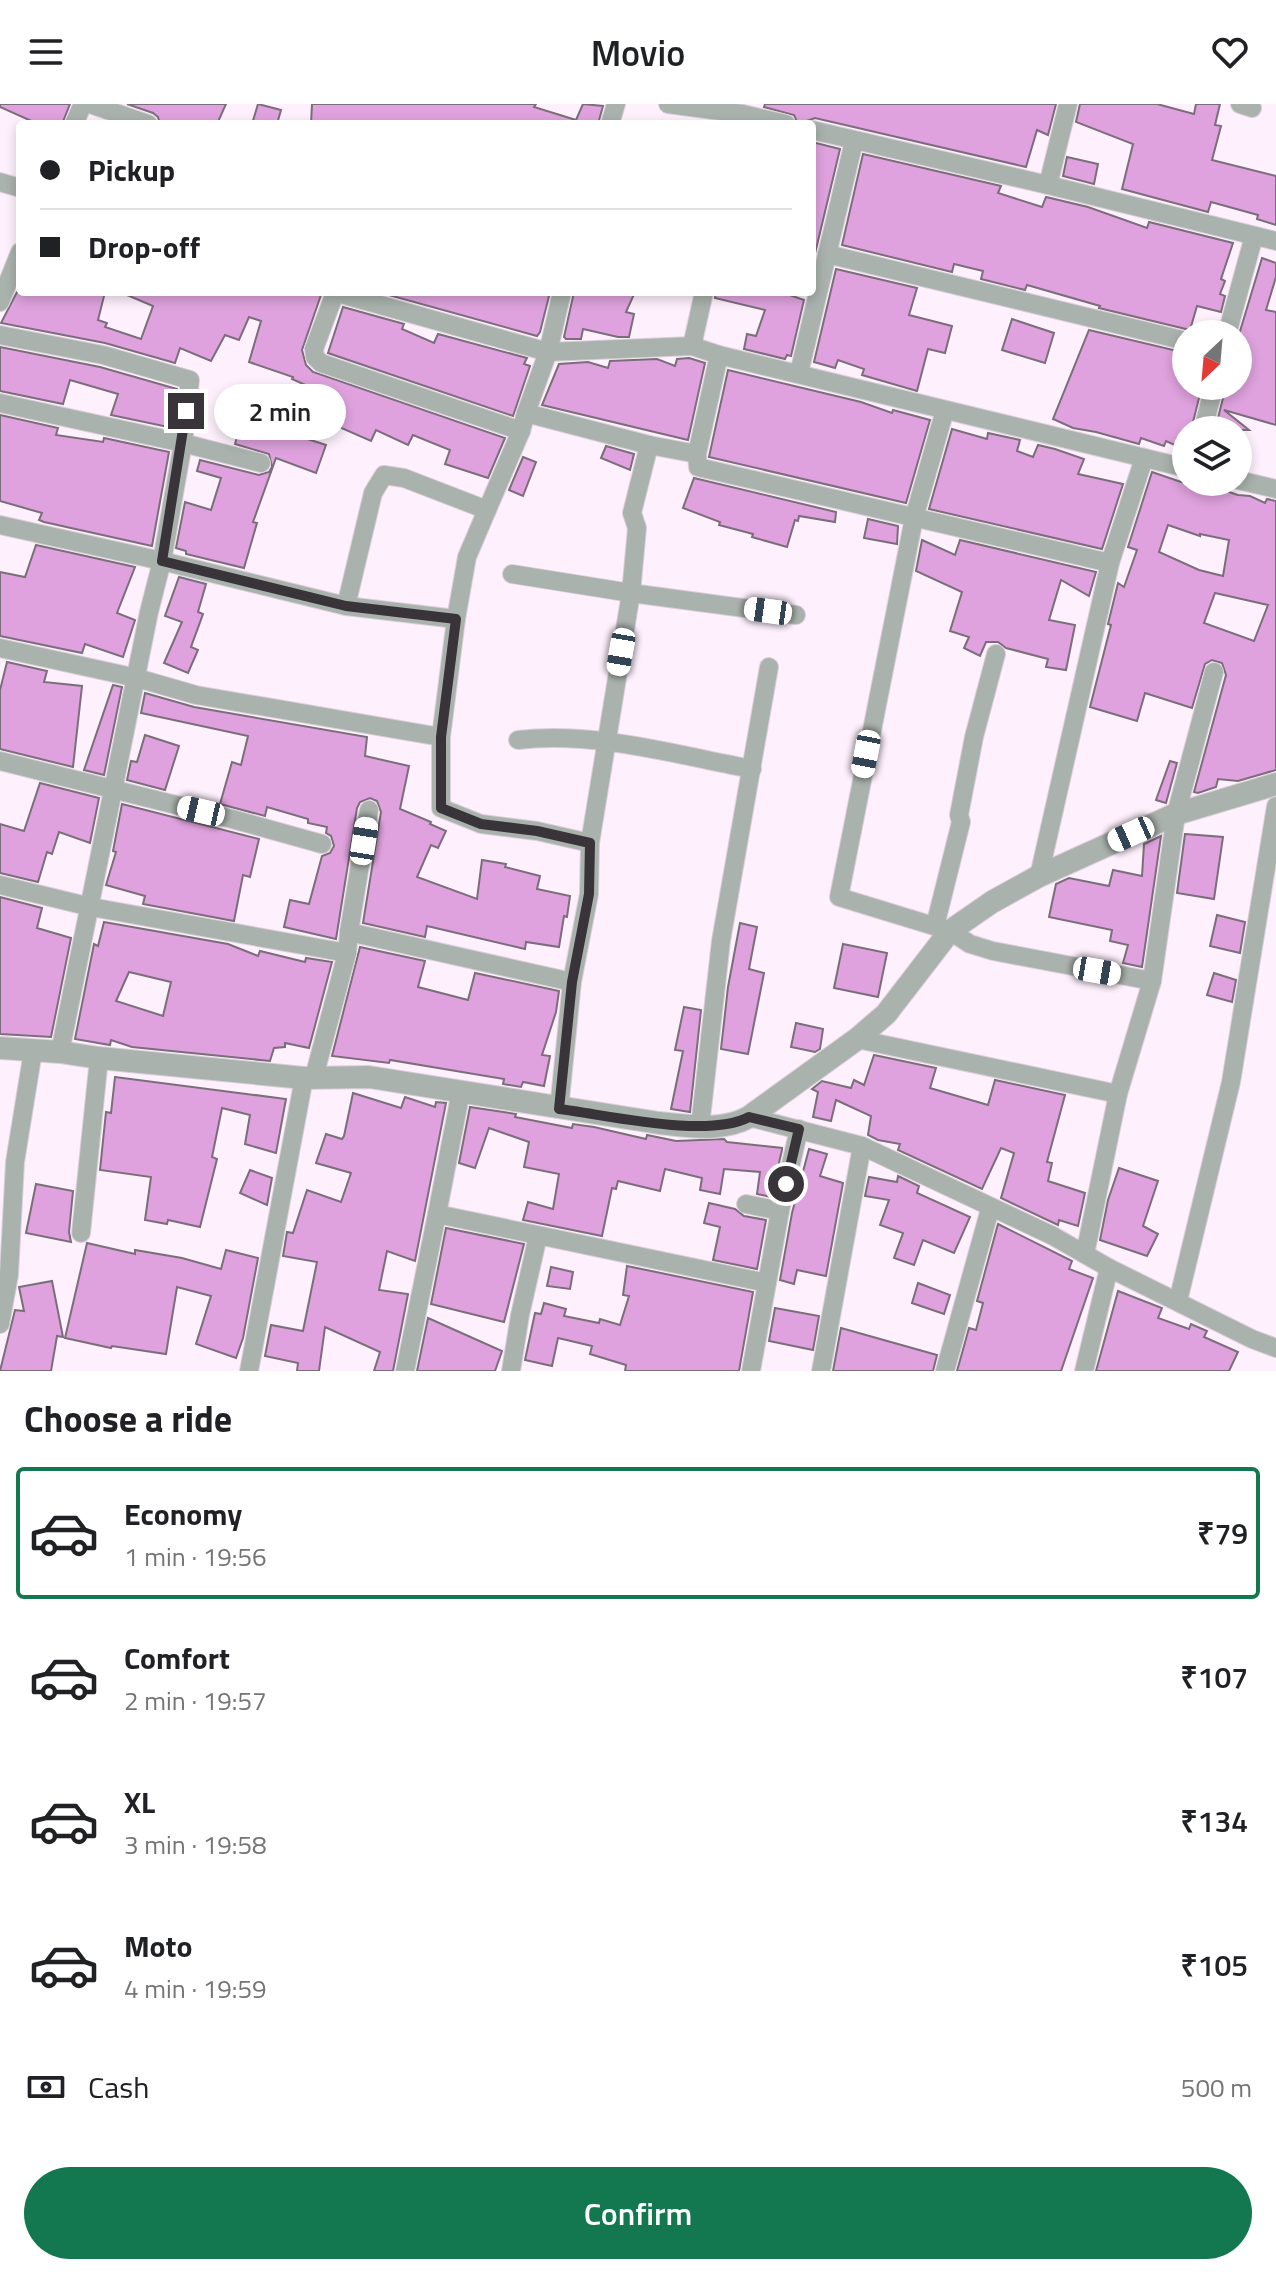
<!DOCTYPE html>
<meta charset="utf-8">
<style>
body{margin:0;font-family:"Titillium Web",sans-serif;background:#f6f6f6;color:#202124;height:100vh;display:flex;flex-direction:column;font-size:30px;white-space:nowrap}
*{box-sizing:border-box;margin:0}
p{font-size:26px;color:#757577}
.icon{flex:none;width:44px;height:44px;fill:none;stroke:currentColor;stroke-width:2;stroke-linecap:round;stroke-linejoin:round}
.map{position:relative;height:1267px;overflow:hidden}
.side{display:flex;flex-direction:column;background:#fff;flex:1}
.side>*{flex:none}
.banner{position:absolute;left:16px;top:16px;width:800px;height:176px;border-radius:8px;box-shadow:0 4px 12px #0003;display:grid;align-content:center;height:176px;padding:0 24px;background:#fff}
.needle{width:52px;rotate:206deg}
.buttons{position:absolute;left:1172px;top:216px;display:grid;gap:16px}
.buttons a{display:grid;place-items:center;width:80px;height:80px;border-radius:50%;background:#fff;box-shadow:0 4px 12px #0003;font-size:40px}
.end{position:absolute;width:36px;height:36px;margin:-18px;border:10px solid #393439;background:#fff;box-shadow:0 0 0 4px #fff}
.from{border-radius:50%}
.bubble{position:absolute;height:56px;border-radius:28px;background:#fff;box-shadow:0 4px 12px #0003;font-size:26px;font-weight:600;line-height:56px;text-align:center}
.car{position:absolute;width:24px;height:48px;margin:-24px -12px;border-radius:10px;box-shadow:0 0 6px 2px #0007;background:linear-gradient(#fff 24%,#345 0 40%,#fff 0 76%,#345 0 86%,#fff 0)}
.banner b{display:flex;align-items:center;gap:28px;height:76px;font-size:30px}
.banner b+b{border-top:2px solid #e0e0e0}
.banner i{width:20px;height:20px;background:#202124}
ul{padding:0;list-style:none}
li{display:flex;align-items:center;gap:24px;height:132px;margin:0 16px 12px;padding:0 8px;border:4px solid transparent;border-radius:8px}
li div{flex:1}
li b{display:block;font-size:30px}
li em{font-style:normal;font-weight:600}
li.selected{border-color:#137850}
li>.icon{width:72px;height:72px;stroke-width:1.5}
h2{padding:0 24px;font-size:36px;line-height:96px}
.pay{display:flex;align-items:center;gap:20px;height:88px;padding:0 24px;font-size:30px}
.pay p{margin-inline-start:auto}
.action{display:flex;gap:16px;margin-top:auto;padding:16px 24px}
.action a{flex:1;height:92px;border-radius:48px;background:#137850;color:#fff;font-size:32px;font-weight:600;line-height:92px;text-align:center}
header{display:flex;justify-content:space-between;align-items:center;height:104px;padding:0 24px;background:#fff;font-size:36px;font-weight:600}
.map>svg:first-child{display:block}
</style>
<header><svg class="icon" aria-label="menu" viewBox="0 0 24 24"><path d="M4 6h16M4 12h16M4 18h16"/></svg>Movio<svg class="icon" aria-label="heart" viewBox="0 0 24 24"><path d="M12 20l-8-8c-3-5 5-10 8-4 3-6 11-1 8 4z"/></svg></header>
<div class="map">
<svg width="1276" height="1267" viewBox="0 0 1276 1267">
<rect width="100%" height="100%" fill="#fef1fd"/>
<g fill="#dfa2de" stroke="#7a6e7a" stroke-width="2" fill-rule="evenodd">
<polygon points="0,0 70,0 62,20 38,20 0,3"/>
<polygon points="127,0 226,0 217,20 160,20 158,13 153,9"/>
<polygon points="258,0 281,6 277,20 252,20"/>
<polygon points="312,0 536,0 534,3 576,16 583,0 603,2 598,20 311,20"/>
<polygon points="765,0 1056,0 1048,31 1037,26 1026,63 815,14 798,20 794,11 764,3"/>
<polygon points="1080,0 1157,0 1194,10 1196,0 1220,0 1215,21 1221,22 1212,56 1276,72 1276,121 1257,115 1258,111 1211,98 1208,108 1122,85 1133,40 1076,18"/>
<polygon points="812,38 840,45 812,162"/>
<polygon points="863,50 1001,82 998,89 1042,103 1046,93 1088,103 1147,124 1149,118 1233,139 1221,175 1225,177 1220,190 1225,192 1221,208 1197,202 1190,226 1099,204 1100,202 1027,181 1025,186 981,175 983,167 954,160 952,168 842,141"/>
<polygon points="1067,53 1098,60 1094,80 1063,72"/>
<polygon points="1262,154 1276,159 1276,173 1266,206 1276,208 1276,321 1224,306 1249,326 1215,326 1226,282 1238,282 1238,234"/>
<polygon points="836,165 917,184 909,211 952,222 945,249 928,245 917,287 862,271 864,265 838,256 835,264 814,258"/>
<polygon points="17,188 105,188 98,216 107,219 105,223 141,235 153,202 120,188 322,188 302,246 306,261 313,268 505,334 488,374 445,360 450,346 413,331 408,341 376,326 371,337 330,319 339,296 292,275 293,273 249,258 261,217 249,213 239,236 225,231 211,257 180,244 175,259 105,239 1,219"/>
<polygon points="378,188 550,188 540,228 537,232"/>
<polygon points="574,188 635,188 626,208 634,210 629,233 618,233 583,225 581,235 566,235 564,233"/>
<polygon points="716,188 781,188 804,196 791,252 787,251 785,255 744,245 747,230 756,232 765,206 715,194"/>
<polygon points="343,203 404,220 402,225 434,239 438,230 527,254 524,260 530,262 513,312 328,249"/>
<polygon points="1012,215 1054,229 1045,259 1002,246"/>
<polygon points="1089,226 1186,249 1186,282 1202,282 1191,326 1186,326 1186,346 1166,337 1164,342 1141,334 1139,340 1096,328 1073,324 1053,315"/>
<polygon points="0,243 100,263 177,285 173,324 111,311 118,290 70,276 63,300 0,287"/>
<polygon points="689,254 705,259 688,336 542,301 559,260 588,258 608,264 610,257 657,255 675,262 677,255"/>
<polygon points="728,266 861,298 892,309 893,306 930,316 906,399 709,353"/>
<polygon points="246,299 265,304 263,311 292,319 289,329 326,341 316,369 276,354 253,418 257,419 244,464 186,450 186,447 176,444 185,398 211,406 221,374 197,367 200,356 259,371 269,368 272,363 269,350 235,340"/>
<polygon points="0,311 58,324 56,331 103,338 104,334 169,348 152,442 44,418 39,416 42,409 0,397"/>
<polygon points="952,325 987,335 988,329 1020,336 1017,347 1033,353 1038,341 1055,345 1084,355 1078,370 1123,380 1102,445 929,405"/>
<polygon points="606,342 634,350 630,366 601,354"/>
<polygon points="523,353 536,358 523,392 509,386"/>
<path d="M1152 368 1181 378H1199L1238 391 1250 392 1265 399 1267 395 1276 397V666L1238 677 1218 675 1216 683 1198 689 1194 688 1226 571 1222 559 1212 556 1205 560 1192 604 1145 589 1137 617 1090 603 1111 521 1108 520 1118 479 1124 483 1137 446 1128 443ZM1168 421 1200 432V430L1229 436 1223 472 1199 466 1159 448ZM1215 489 1268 501 1254 537 1204 519Z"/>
<polygon points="694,374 836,408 835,418 799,412 798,417 795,416 787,443 752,433 753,430 719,421 720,418 683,404"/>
<polygon points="868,415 898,422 897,440 864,434"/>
<polygon points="922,436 955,451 960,436 1096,468 1089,492 1061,476 1049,516 1075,521 1066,566 1046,563 1048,555 1006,544 998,538 986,538 980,552 964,544 969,533 950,527 962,488 916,467"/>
<polygon points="36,441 135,463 117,509 135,516 123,553 85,540 82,549 0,532 0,468 25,473"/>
<polygon points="179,473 206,480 198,508 203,510 191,543 198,546 188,569 164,559 182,518 165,512"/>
<polygon points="7,558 47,567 44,578 82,582 73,663 0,645 0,586"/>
<polygon points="113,581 122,583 104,671 84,666"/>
<polygon points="145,589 194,603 367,633 365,652 409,662 400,705 431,718 430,720 446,727 438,744 431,741 417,773 477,795 482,756 506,760 505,763 540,772 537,785 570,792 567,813 564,812 559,843 526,838 525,845 427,822 425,833 363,819 381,708 377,697 370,694 360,698 357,704 336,835 284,823 290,796 309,800 322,752 330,749 334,742 331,732 326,729 327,723 308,719 308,715 267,703 265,712 220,700 232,658 241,661 248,632 141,609"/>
<polygon points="145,631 179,642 165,686 127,676 131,657 137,658"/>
<polygon points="1170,657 1177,659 1166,699 1156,696"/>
<polygon points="40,679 99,694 90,739 59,728 52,750 47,748 38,778 0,769 0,720 24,727"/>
<polygon points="122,700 259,735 250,773 243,771 234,817 143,800 145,792 106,781 116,748 113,747"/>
<polygon points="1185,730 1223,733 1214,795 1177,789"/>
<polygon points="1161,732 1142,863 1123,859 1128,841 1110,837 1112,826 1049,813 1056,780 1069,774 1109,782 1113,766 1142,772 1144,740"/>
<polygon points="0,793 42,804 37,824 71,834 51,933 0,930"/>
<polygon points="1217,811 1245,818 1240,849 1210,842"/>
<path d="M104 818 228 840 258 852 260 847 305 858 306 854 332 858 309 944 285 939V943L274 944 270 957 132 943 111 936 110 941 75 935 94 840 98 842ZM129 868 171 878 163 912 116 897Z"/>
<polygon points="740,819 757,823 749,865 764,869 748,950 721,945 728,883"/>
<polygon points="843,840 887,849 878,893 834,884"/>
<polygon points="360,843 425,857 418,883 468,896 475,869 559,887 556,908 542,951 550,952 544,982 523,978 521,983 503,980 504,975 390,956 389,959 332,952"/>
<polygon points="1214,869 1236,876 1232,898 1207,891"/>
<polygon points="684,903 701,906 690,1008 671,1005 683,947 675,946"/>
<polygon points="796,919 823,925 820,945 815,948 791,943"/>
<polygon points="874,951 936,964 930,984 988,1001 995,976 1065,991 1047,1058 1052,1059 1048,1077 1085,1089 1078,1122 1059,1116 1058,1121 1001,1094 1014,1049 1001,1044 982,1085 898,1046 900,1040 878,1036 868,1031 871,1012 836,996 831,1017 813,1013 818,988 812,985 822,977 851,984 854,976 864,981"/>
<polygon points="115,973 286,995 276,1049 245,1040 250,1011 222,1004 212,1053 217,1055 200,1123 168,1116 167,1120 145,1116 151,1073 100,1066 106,1008 111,1009"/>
<polygon points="353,989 401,1004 405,993 435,1003 436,998 446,999 415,1157 387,1147 379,1186 408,1190 393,1267 374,1267 380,1248 325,1223 319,1267 297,1267 298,1259 265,1252 271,1221 303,1227 317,1158 283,1152 287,1128 293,1129 307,1086 341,1098 351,1069 316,1059 326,1030 342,1035 344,1032"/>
<polygon points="470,1003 516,1010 515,1013 572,1024 573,1020 594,1023 646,1035 647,1031 676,1037 724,1035 727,1038 782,1044 782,1046 771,1093 757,1090 760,1068 724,1065 720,1090 700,1086 702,1074 665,1065 660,1087 618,1077 616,1085 612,1084 602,1132 523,1116 528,1098 553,1105 559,1070 524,1063 529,1038 489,1024 475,1064 459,1059"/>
<polygon points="809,1045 827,1050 820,1072 843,1079 826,1172 797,1166 794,1180 780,1176 792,1109"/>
<polygon points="1119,1064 1158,1077 1143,1122 1158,1130 1147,1152 1100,1136 1108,1096"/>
<polygon points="250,1066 272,1074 267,1101 240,1089"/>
<polygon points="898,1072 919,1082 917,1089 970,1113 954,1149 923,1136 914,1161 894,1154 903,1129 880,1121 889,1096 865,1092 869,1073 897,1078"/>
<polygon points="36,1080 73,1087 69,1128 71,1138 26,1129"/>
<polygon points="709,1099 735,1105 744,1112 766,1116 757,1165 713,1156 720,1123 704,1119"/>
<polygon points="998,1120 1072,1157 1069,1165 1093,1174 1061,1267 957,1267 969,1224 976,1226 983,1199 977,1197"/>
<polygon points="446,1124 524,1140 504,1218 431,1200"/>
<polygon points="87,1139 135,1150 135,1146 182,1154 221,1165 226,1146 258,1154 243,1234 236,1254 196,1240 211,1192 177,1183 166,1250 112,1242 111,1244 65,1234"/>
<polygon points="627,1162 753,1188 739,1267 625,1267 626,1261 590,1250 592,1242 558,1234 552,1262 525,1256 535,1209 541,1210 544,1199 566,1205 564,1212 599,1219 600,1215 620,1221 629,1192 623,1191"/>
<polygon points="551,1163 573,1168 570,1185 547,1182"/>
<polygon points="52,1177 63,1233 57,1232 51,1267 0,1267 15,1206 24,1207 19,1183"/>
<polygon points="918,1179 950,1191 944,1210 912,1199"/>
<polygon points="1118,1187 1162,1204 1158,1214 1189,1225 1191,1220 1207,1227 1204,1233 1238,1248 1229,1267 1096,1267"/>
<polygon points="775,1204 819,1212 813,1246 769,1237"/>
<polygon points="428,1214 502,1247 495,1267 417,1267"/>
<polygon points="841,1224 937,1251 933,1267 833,1267"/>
</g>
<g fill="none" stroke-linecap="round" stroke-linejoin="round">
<defs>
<g id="minor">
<polyline points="90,0 148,20"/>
<polyline points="668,0 743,10 786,20"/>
<polyline points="1240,0 1252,4"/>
<polyline points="74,20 83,0"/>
<polyline points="610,20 616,0"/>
<polyline points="812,26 1048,81 1276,137"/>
<polyline points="0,78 20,84"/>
<polyline points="1048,81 1068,0"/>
<polyline points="827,150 1186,237"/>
<polyline points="334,188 548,248 692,242 719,251 1186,364"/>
<polyline points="562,188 548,248 526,309 649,341 632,409 637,424 631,489 796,511"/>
<polyline points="335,189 314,245 315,253 321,259 521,327 526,309"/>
<polyline points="0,198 20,148"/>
<polyline points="1227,230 1254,132"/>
<polyline points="0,231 103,251 190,276 183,339 162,457 0,421"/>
<polyline points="692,242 704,188"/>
<polyline points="799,269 854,37"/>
<polyline points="0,299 183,339 261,359"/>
<polyline points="945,306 914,414 839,793 950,827 970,840 993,847 1152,877"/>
<polyline points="1203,326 1214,282"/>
<polyline points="649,341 697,350 698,363 1110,459"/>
<polyline points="697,350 719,251"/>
<polyline points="1238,376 1276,385"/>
<polyline points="487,406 521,327"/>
<polyline points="512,470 631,489 590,739"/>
<polyline points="346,502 456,515 441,633 441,704 481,720 537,727 590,739 589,790 572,878 559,1005"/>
<polyline points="0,544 137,574 196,591 441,633"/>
<path d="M518 636C595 627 677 651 752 665"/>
<polyline points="0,657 232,715 322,740"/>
<polyline points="1039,772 1110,459 1144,354"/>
<polyline points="0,781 91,803 347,849"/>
<polyline points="935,822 961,718 959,711 974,633 996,550"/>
<polyline points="349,828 369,706"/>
<polyline points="857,935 1118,990"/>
<polyline points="60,948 149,508 162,457 346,502 373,389 384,371 404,374 487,406 467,453 456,515"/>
<polyline points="314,973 347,849 349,828 572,878"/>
<polyline points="749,1013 862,1042 1053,1132 1109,1164 1252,1235 1276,1244"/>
<polyline points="700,1023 721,837 769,563"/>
<polyline points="780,1107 799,1025"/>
<polyline points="437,1110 461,987"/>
<polyline points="81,1129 99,954"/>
<polyline points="1085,1150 1118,990 1152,877 1176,710 1214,568"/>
<polyline points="1178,1197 1231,978 1276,702"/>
<polyline points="0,1220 9,1171 15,1058 33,947"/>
<polyline points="249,1267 304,974"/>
<polyline points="405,1267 437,1110 767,1179 780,1107 746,1100"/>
<polyline points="511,1267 520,1211 538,1132"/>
<polyline points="751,1267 767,1179"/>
<polyline points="821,1267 862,1042"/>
<polyline points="945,1267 990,1105"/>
<polyline points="1084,1267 1109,1164"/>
</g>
<path id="tertiary" d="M0 944 60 948 99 954 304 974 369 973 659 1019C690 1022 722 1028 749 1013L857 935 886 910 950 827 992 798 1039 772 1176 710 1276 680"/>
</defs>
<use href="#minor" stroke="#dbcfda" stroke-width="20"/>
<use href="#tertiary" stroke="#dbcfda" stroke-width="24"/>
<use href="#minor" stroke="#aab2ad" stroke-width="18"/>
<use href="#tertiary" stroke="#aab2ad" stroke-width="22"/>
</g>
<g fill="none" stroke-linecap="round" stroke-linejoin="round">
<path stroke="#393439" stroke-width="10" d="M186 307 162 457 346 502 456 515 441 633V704L481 720 537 727 590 739 589 790 572 878 559 1005C608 1011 707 1035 749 1013L799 1025 786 1080"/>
</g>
</svg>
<div class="buttons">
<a><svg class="needle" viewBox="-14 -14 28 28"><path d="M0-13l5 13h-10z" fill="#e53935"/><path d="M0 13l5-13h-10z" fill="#757577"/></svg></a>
<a><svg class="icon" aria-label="layers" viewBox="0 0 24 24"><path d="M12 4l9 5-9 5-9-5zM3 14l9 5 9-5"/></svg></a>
</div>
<i class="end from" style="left:786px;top:1080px"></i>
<i class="end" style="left:186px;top:307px"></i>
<div class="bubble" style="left:214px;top:280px;width:132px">2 min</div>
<i class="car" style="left:768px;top:507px;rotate:278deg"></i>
<i class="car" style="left:621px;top:548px;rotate:190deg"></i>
<i class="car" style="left:866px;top:650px;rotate:191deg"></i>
<i class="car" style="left:201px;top:707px;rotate:283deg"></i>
<i class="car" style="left:1131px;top:730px;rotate:246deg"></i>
<i class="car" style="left:364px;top:737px;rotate:9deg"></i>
<i class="car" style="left:1097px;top:867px;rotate:100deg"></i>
<div class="banner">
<b><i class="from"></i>Pickup</b>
<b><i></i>Drop-off</b>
</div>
</div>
<section class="side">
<h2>Choose a ride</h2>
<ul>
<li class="selected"><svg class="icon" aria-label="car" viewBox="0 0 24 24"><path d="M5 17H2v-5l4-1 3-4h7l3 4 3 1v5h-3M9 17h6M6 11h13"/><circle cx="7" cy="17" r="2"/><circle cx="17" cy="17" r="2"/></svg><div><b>Economy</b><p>1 min · 19:56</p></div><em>₹79</em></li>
<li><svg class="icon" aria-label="car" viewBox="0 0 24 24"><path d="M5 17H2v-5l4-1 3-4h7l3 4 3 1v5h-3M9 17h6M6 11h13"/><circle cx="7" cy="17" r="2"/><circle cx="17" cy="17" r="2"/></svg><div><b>Comfort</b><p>2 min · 19:57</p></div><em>₹107</em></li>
<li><svg class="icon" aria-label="car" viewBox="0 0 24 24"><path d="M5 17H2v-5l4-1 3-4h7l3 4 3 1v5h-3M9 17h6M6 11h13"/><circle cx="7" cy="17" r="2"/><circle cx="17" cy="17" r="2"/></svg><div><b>XL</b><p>3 min · 19:58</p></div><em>₹134</em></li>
<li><svg class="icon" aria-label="car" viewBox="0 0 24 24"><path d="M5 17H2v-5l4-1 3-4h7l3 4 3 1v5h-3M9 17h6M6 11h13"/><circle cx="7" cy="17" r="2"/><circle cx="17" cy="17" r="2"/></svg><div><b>Moto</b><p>4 min · 19:59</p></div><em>₹105</em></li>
</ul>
<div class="pay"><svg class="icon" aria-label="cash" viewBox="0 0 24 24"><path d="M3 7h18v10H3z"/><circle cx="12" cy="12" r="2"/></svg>Cash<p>500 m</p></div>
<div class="action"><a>Confirm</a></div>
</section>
